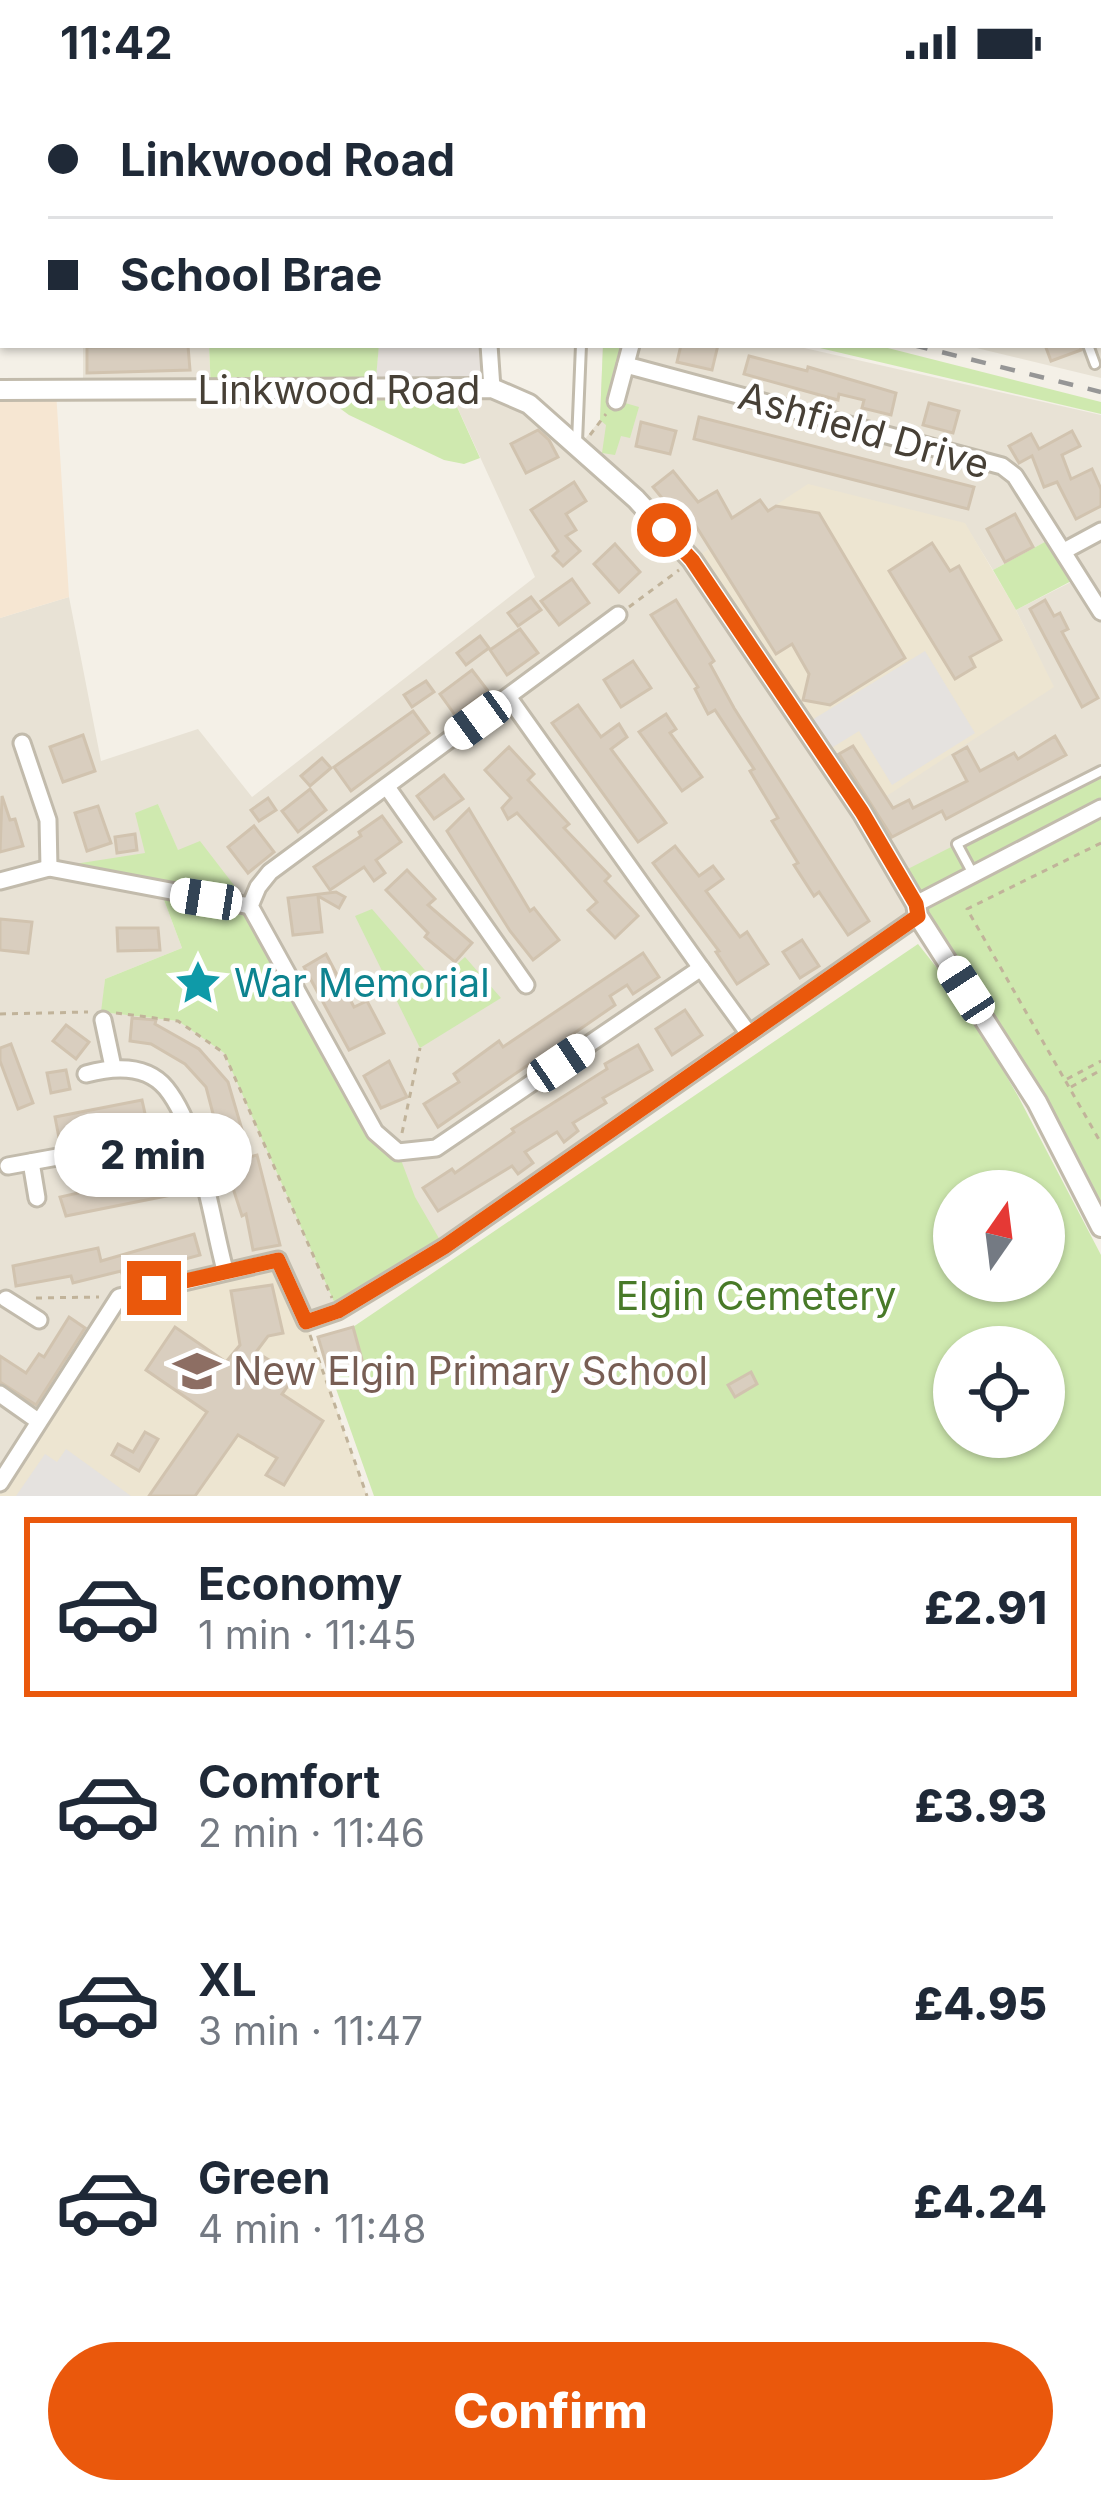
<!DOCTYPE html>
<meta charset="utf-8">
<style>
body{margin:0;font-family:Inter,sans-serif;background:#f2f2f3;color:#1f2937;height:100vh;display:flex;flex-direction:column;font-size:45px;white-space:nowrap}
*{box-sizing:border-box;margin:0}
p{font-size:39px;color:#747a83}
.icon{flex:none;width:66px;height:66px;fill:none;stroke:currentColor;stroke-width:2;stroke-linecap:round;stroke-linejoin:round}
.map{position:relative;height:1412px;overflow:hidden}
.details{display:flex;flex-direction:column;background:#fff;flex:1}
.details>*{flex:none}
.top-card{position:absolute;left:0px;top:0px;width:1101px;height:264px;box-shadow:0 3px 9px #0004;display:grid;align-content:center;height:264px;padding:0 48px;background:#fff}
.needle{width:78px;rotate:14deg}
.tools{position:absolute;left:933px;top:1086px;display:grid;gap:24px}
.tools a{display:grid;place-items:center;width:132px;height:132px;border-radius:50%;background:#fff;box-shadow:0 3px 9px #0004;font-size:60px}
.end{position:absolute;width:54px;height:54px;margin:-27px;border:15px solid #ea580c;background:#fff;box-shadow:0 0 0 6px #fff}
.from{border-radius:50%}
.bubble{position:absolute;height:84px;border-radius:42px;background:#fff;box-shadow:0 3px 9px #0004;font-size:39px;font-weight:800;line-height:84px;text-align:center}
.car{position:absolute;width:36px;height:72px;margin:-36px -18px;border-radius:15px;box-shadow:0 0 9px 3px #0007;background:linear-gradient(#fff 24%,#345 0 40%,#fff 0 76%,#345 0 86%,#fff 0)}
.top-card b{display:flex;align-items:center;gap:42px;height:114px;font-size:45px}
.top-card b+b{border-top:3px solid #e0e1e3}
.top-card i{width:30px;height:30px;background:#1f2937}
ul{padding:21px 0 0;list-style:none}
li{display:flex;align-items:center;gap:36px;height:180px;margin:0 24px 18px;padding:0 24px;border:6px solid transparent;border-radius:0px}
li div{flex:1}
li b{display:block;font-size:45px}
li em{font-style:normal;font-weight:800}
li.active{border-color:#ea580c}
li>.icon{width:108px;height:108px;stroke-width:1.5}
.primary-button{display:flex;gap:24px;margin-top:auto;padding:24px 48px}
.primary-button a{flex:1;height:138px;border-radius:72px;background:#ea580c;color:#fff;font-size:48px;font-weight:800;line-height:138px;text-align:center}
.status{display:flex;justify-content:space-between;align-items:center;height:84px;padding:0 60px;background:#fff;direction:ltr}
.status svg{height:33px;fill:currentColor}
.map>svg:first-child{display:block}
</style>
<div class="status"><b>11:42</b><svg viewBox="0 0 49 12"><path d="M0 12V9h3v3zM5 12V6h3v6zM10 12V3h3v9zM15 12V0h3v12zM26 1h20v11H26zM47 4h2v5h-2z"/></svg></div>
<div class="map">
<svg width="1101" height="1412" viewBox="0 0 1101 1412">
<rect width="100%" height="100%" fill="#f4f0e7"/>
<g fill="#e8e2d5" fill-rule="evenodd">
<polygon points="787,0 1101,0 1101,294 964,261 1098,261 1098,3"/>
<polygon points="83,261 209,261 211,307 83,307"/>
<path d="M603 261H791L1101 331V687L918 832 444 1163 178 767 158 720 161 808 182 864 105 895 102 928 178 937 224 969 338 1227 0 1399V534L69 513 101 677 198 645 252 713 535 493 448 303 492 304 577 365 600 336ZM964 439 993 486 1054 453 1079 494 1016 526 1053 603Z"/>
</g>
<polygon fill="#f6e6d2" points="0,306 56,307 69,513 0,534"/>
<g fill="#e6e1dc">
<polygon points="129,0 482,0 122,3"/>
<polygon points="379,261 489,261 492,304 374,306"/>
</g>
<g fill="#ede5d1">
<polygon points="808,400 965,439 1016,526 1054,603 862,728 692,476"/>
<polygon points="278,1176 306,1238 367,1412 0,1412 0,1399 119,1213"/>
</g>
<g fill="#cfe9af" fill-rule="evenodd">
<polygon points="209,261 379,261 375,305 448,303 480,374 464,380 444,376 349,331 315,306 211,307"/>
<polygon points="603,261 621,261 608,314 639,323 630,354 621,352 615,371 602,369 606,341 600,336"/>
<polygon points="807,261 876,261 1101,318 1101,330"/>
<polygon points="1054,453 1079,493 1016,526 993,486"/>
<polygon points="1101,687 1101,1143 898,790"/>
<polygon points="158,720 178,766 200,757 250,822 375,1048 398,1068 415,1113 444,1163 338,1227 224,969 178,937 101,928 105,895 182,864 161,808 49,784 145,769 135,729"/>
<polygon points="372,825 436,899 465,873 501,914 420,964 355,832"/>
<path d="M918 860 961 914 1018 1012 1101 1171V1412H374L318 1254 353 1243ZM954 1107H1044V1197H954ZM954 1263H1044V1353H954Z"/>
</g>
<g fill="#e5e2df">
<polygon points="925,567 975,649 892,701 859,647 825,668 807,639"/>
<polygon points="66,1365 131,1412 16,1412 45,1370 57,1378"/>
</g>
<g fill="none" stroke-linecap="round" stroke-linejoin="round">
<polyline stroke="#a3d2f1" stroke-width="4.5" points="92,3 100,0"/>
</g>
<g fill="#d9cebf" stroke="#d1c3af" stroke-width="3">
<polygon points="681,261 718,261 712,286 677,278"/>
<polygon points="1045,261 1080,261 1081,266 1051,277"/>
<polygon points="188,262 190,286 87,289 87,263"/>
<polygon points="749,272 807,287 808,283 896,309 891,331 862,324 864,316 839,310 838,316 744,290"/>
<polygon points="929,319 959,327 953,349 923,341"/>
<polygon points="699,333 974,403 968,425 694,355"/>
<polygon points="641,338 676,347 670,370 636,362"/>
<polygon points="538,346 549,356 558,373 526,389 511,360"/>
<polygon points="1072,347 1080,362 1062,371 1071,395 1092,385 1101,405 1101,422 1076,435 1057,398 1044,403 1032,372 1019,379 1009,362 1031,350 1039,365"/>
<polygon points="673,387 698,418 717,407 732,434 760,416 768,427 776,422 819,429 905,574 830,621 803,616 809,590 792,560 776,570 684,423 675,430 653,403"/>
<polygon points="574,398 586,417 566,430 576,446 566,452 580,467 563,482 553,472 558,467 531,426"/>
<polygon points="1015,430 1033,463 1005,478 987,445"/>
<polygon points="932,459 950,487 959,482 1001,556 970,573 975,583 955,595 889,487"/>
<polygon points="615,460 640,488 619,508 594,480"/>
<polygon points="572,495 589,519 559,541 541,517"/>
<polygon points="531,513 541,526 518,542 508,529"/>
<polygon points="676,516 714,577 710,580 734,624 869,837 848,851 819,808 814,812 794,781 798,779 772,737 778,734 750,687 754,685 715,626 708,630 695,605 698,603 651,531"/>
<polygon points="1045,516 1054,532 1060,529 1068,545 1062,548 1098,614 1082,623 1030,525"/>
<polygon points="520,545 538,569 507,591 490,566"/>
<polygon points="480,552 489,564 466,581 457,569"/>
<polygon points="633,577 651,604 621,623 604,596"/>
<polygon points="472,586 488,607 455,631 440,610"/>
<polygon points="426,597 434,608 412,623 404,611"/>
<polygon points="578,621 601,653 619,640 627,653 611,665 666,739 638,758 552,639"/>
<polygon points="413,627 429,649 351,707 334,683"/>
<polygon points="666,630 676,645 670,649 702,693 682,707 639,648"/>
<polygon points="83,651 95,687 63,698 50,663"/>
<polygon points="1055,652 1066,671 946,735 942,727 892,753 839,670 853,662 893,724 909,716 913,724 967,697 953,671 967,663 980,687 1014,669 1018,675"/>
<polygon points="509,663 534,690 528,696 569,740 564,744 610,792 605,797 638,832 615,854 588,826 597,818 560,776 517,729 508,735 502,724 511,714 485,686"/>
<polygon points="322,674 331,684 310,702 301,692"/>
<polygon points="444,691 463,715 434,735 417,712"/>
<polygon points="310,705 326,726 298,748 282,727"/>
<polygon points="2,712 10,736 15,735 23,762 0,768"/>
<polygon points="268,714 276,726 259,737 251,726"/>
<polygon points="98,722 111,759 87,767 75,729"/>
<polygon points="469,725 530,827 534,824 559,856 533,876 510,847 447,747"/>
<polygon points="382,732 401,758 376,776 385,789 374,797 364,783 330,806 314,783 361,752 359,748"/>
<polygon points="254,742 274,768 248,789 228,763"/>
<polygon points="135,750 137,766 117,769 115,753"/>
<polygon points="675,762 699,792 713,782 723,795 706,807 740,853 747,848 768,880 737,900 716,868 719,867 653,779"/>
<polygon points="407,786 435,815 428,821 472,859 455,878 425,853 428,849 386,806"/>
<polygon points="336,808 345,813 339,824 318,812 322,848 293,851 288,814"/>
<polygon points="0,835 32,838 28,869 0,866"/>
<polygon points="117,844 158,844 160,866 118,867"/>
<polygon points="802,856 819,882 800,894 783,868"/>
<polygon points="643,869 659,893 633,910 627,901 610,912 615,921 438,1043 424,1020 459,998 454,990 499,957 503,963"/>
<polygon points="326,870 354,923 367,917 384,949 349,966 304,883"/>
<polygon points="685,926 702,951 672,971 656,945"/>
<polygon points="132,934 156,936 155,940 199,965 228,998 250,1073 257,1071 280,1161 253,1166 246,1130 242,1132 231,1098 206,1003 185,980 151,960 130,957"/>
<polygon points="66,941 89,958 76,975 53,957"/>
<polygon points="11,960 33,1019 18,1025 0,977 0,964"/>
<polygon points="638,961 652,986 603,1014 606,1019 573,1039 578,1047 564,1058 557,1048 525,1068 533,1079 518,1090 512,1082 438,1127 423,1104 452,1085 455,1089 514,1048 512,1045 607,985 605,980"/>
<polygon points="389,977 407,1013 381,1024 364,992"/>
<polygon points="66,986 70,1005 51,1009 47,989"/>
<polygon points="142,1016 146,1034 59,1054 55,1033"/>
<polygon points="176,1087 181,1109 66,1132 60,1113"/>
<polygon points="194,1150 200,1171 123,1192 121,1187 73,1199 71,1192 16,1202 13,1182 98,1164 101,1177"/>
<polygon points="272,1201 283,1249 268,1252 256,1268 295,1292 282,1310 323,1337 284,1401 266,1391 277,1374 238,1351 195,1412 149,1412 207,1328 146,1286 175,1243 226,1278 240,1261 231,1207"/>
<polygon points="69,1233 85,1244 36,1321 0,1298 0,1272 26,1289 39,1270 44,1273"/>
<polygon points="353,1243 364,1283 330,1293 318,1253"/>
<polygon points="751,1288 757,1300 735,1313 728,1301"/>
<polygon points="145,1348 158,1355 139,1387 112,1371 118,1360 133,1368"/>
</g>
<g fill="none" stroke-linecap="round" stroke-linejoin="round">
<defs>
<g id="service">
<polyline points="246,0 247,3"/>
<polyline points="628,0 629,3"/>
<polyline points="1014,0 1015,3"/>
<polyline points="173,3 178,0"/>
<polyline points="468,3 469,0"/>
<polyline points="1098,131 1101,130"/>
<polyline points="1088,261 1095,280"/>
<polyline points="577,358 581,261"/>
<polyline points="972,788 957,760 1101,687"/>
</g>
<g id="minor">
<polyline points="494,3 496,0"/>
<polyline points="913,3 915,0"/>
<polyline points="489,261 492,304"/>
<polyline points="626,281 1002,382 1015,392 1101,528"/>
<polyline points="616,317 631,261"/>
<polyline points="1064,467 1101,447"/>
<polyline points="618,531 270,788 258,803 250,822 375,1048 398,1068 436,1064 701,884 749,950 918,832"/>
<polyline points="509,614 701,884"/>
<polyline points="22,659 48,736 49,784"/>
<polyline points="387,703 526,901"/>
<polyline points="0,797 49,784 250,822"/>
<polyline points="916,820 1101,724"/>
<polyline points="103,936 113,983"/>
<path d="M86 990C112 983 146 980 166 1004 200 1046 211 1134 225 1186"/>
<polyline points="31,1078 37,1114"/>
<polyline points="8,1082 189,1049"/>
<polyline points="6,1215 39,1236"/>
<polyline points="0,1310 38,1337"/>
<polyline points="0,1399 119,1213 278,1176 306,1238 338,1227 444,1163 749,950"/>
</g>
<polyline id="tertiary" points="0,306 492,304 529,320 636,415 692,476 862,728 916,820 918,832 1037,1018 1101,1143"/>
</defs>
<use href="#service" stroke="#c2bbac" stroke-width="14"/>
<use href="#minor" stroke="#c2bbac" stroke-width="21"/>
<use href="#tertiary" stroke="#c2bbac" stroke-width="24"/>
<g stroke="#c1b39a" stroke-width="3" stroke-dasharray="6 6" stroke-linecap="butt">
<polyline points="590,351 606,330"/>
<polyline points="629,523 679,486"/>
<polyline points="1101,759 967,825 1101,1059"/>
<polyline points="116,929 178,937 224,969 332,1214"/>
<polyline points="0,930 88,928"/>
<polyline points="1067,995 1101,977"/>
<polyline points="1071,1003 1101,986"/>
<polyline points="402,1049 420,964"/>
<polyline points="36,1214 99,1213"/>
<polyline points="310,1251 367,1412"/>
</g>
<use href="#service" stroke="#fff" stroke-width="8"/>
<use href="#minor" stroke="#fff" stroke-width="15"/>
<use href="#tertiary" stroke="#fff" stroke-width="18"/>
<g stroke="#969696" stroke-width="4.5" stroke-dasharray="15 15" stroke-linecap="butt">
<polyline points="0,31 3,31"/>
<polyline points="913,261 1101,308"/>
</g>
</g>
<g fill="none" stroke-linecap="round" stroke-linejoin="round">
<polyline stroke="#ea580c" stroke-width="15" points="154,1204 278,1176 306,1238 338,1227 444,1163 918,832 916,820 862,728 692,476 664,446"/>
</g>
<defs>
<symbol id="sight-bare" viewBox="-9 -9 18 18"><path d="M0-6L1.8-2.2L6-1.7L2.9 1.2L3.7 5.4L0 3.3L-3.7 5.4L-2.9 1.2L-6-1.7L-1.8-2.2Z" fill="#0f9aa8" stroke="#fff" stroke-width="2.5" paint-order="stroke"/></symbol>
<symbol id="school-bare" viewBox="-9 -9 18 18"><path d="M0-5L7-2L0 1L-7-2ZM-4 1L0 2.5L4 1V4Q0 6-4 4Z" fill="#8d6e63" stroke="#fff" stroke-width="2.5" paint-order="stroke"/></symbol>
</defs>
<g fill-rule="evenodd">
<use href="#sight-bare" x="165" y="866" width="66" height="66"/>
<use href="#school-bare" x="164" y="1254" width="66" height="66"/>
</g>
<g text-anchor="middle" stroke-width="9" stroke-linejoin="round" paint-order="stroke">
<g font-size="39" fill="#474036" stroke="#fff">
<text x="339" y="320">Linkwood Road</text>
<text transform="translate(864 346) rotate(16)" y="14">Ashfield Drive</text>
</g>
<g font-size="39" fill="#0d838f" stroke="#fff" text-anchor="start">
<text x="234" y="913">War Memorial</text>
</g>
<g font-size="39" fill="#487a28" stroke="#fff">
<text x="756" y="1226">Elgin Cemetery</text>
</g>
<g font-size="39" fill="#785e54" stroke="#fff" text-anchor="start">
<text x="233" y="1301">New Elgin Primary School</text>
</g>
</g>
</svg>
<div class="tools">
<a><svg class="needle" viewBox="-14 -14 28 28"><path d="M0-13l5 13h-10z" fill="#e53935"/><path d="M0 13l5-13h-10z" fill="#747a83"/></svg></a>
<a><svg class="icon" aria-label="locate" viewBox="0 0 24 24"><circle cx="12" cy="12" r="6"/><path d="M12 2v4M12 18v4M2 12h4M18 12h4"/></svg></a>
</div>
<i class="end from" style="left:664px;top:446px"></i>
<i class="end" style="left:154px;top:1204px"></i>
<div class="bubble" style="left:54px;top:1029px;width:198px">2 min</div>
<i class="car" style="left:478px;top:636px;rotate:234deg"></i>
<i class="car" style="left:206px;top:815px;rotate:279deg"></i>
<i class="car" style="left:966px;top:906px;rotate:327deg"></i>
<i class="car" style="left:561px;top:979px;rotate:56deg"></i>
<div class="top-card">
<b><i class="from"></i>Linkwood Road</b>
<b><i></i>School Brae</b>
</div>
</div>
<section class="details">
<ul>
<li class="active"><svg class="icon" aria-label="car" viewBox="0 0 24 24"><path d="M5 17H2v-5l4-1 3-4h7l3 4 3 1v5h-3M9 17h6M6 11h13"/><circle cx="7" cy="17" r="2"/><circle cx="17" cy="17" r="2"/></svg><div><b>Economy</b><p>1 min · 11:45</p></div><em>£2.91</em></li>
<li><svg class="icon" aria-label="car" viewBox="0 0 24 24"><path d="M5 17H2v-5l4-1 3-4h7l3 4 3 1v5h-3M9 17h6M6 11h13"/><circle cx="7" cy="17" r="2"/><circle cx="17" cy="17" r="2"/></svg><div><b>Comfort</b><p>2 min · 11:46</p></div><em>£3.93</em></li>
<li><svg class="icon" aria-label="car" viewBox="0 0 24 24"><path d="M5 17H2v-5l4-1 3-4h7l3 4 3 1v5h-3M9 17h6M6 11h13"/><circle cx="7" cy="17" r="2"/><circle cx="17" cy="17" r="2"/></svg><div><b>XL</b><p>3 min · 11:47</p></div><em>£4.95</em></li>
<li><svg class="icon" aria-label="car" viewBox="0 0 24 24"><path d="M5 17H2v-5l4-1 3-4h7l3 4 3 1v5h-3M9 17h6M6 11h13"/><circle cx="7" cy="17" r="2"/><circle cx="17" cy="17" r="2"/></svg><div><b>Green</b><p>4 min · 11:48</p></div><em>£4.24</em></li>
</ul>
<div class="primary-button"><a>Confirm</a></div>
</section>
